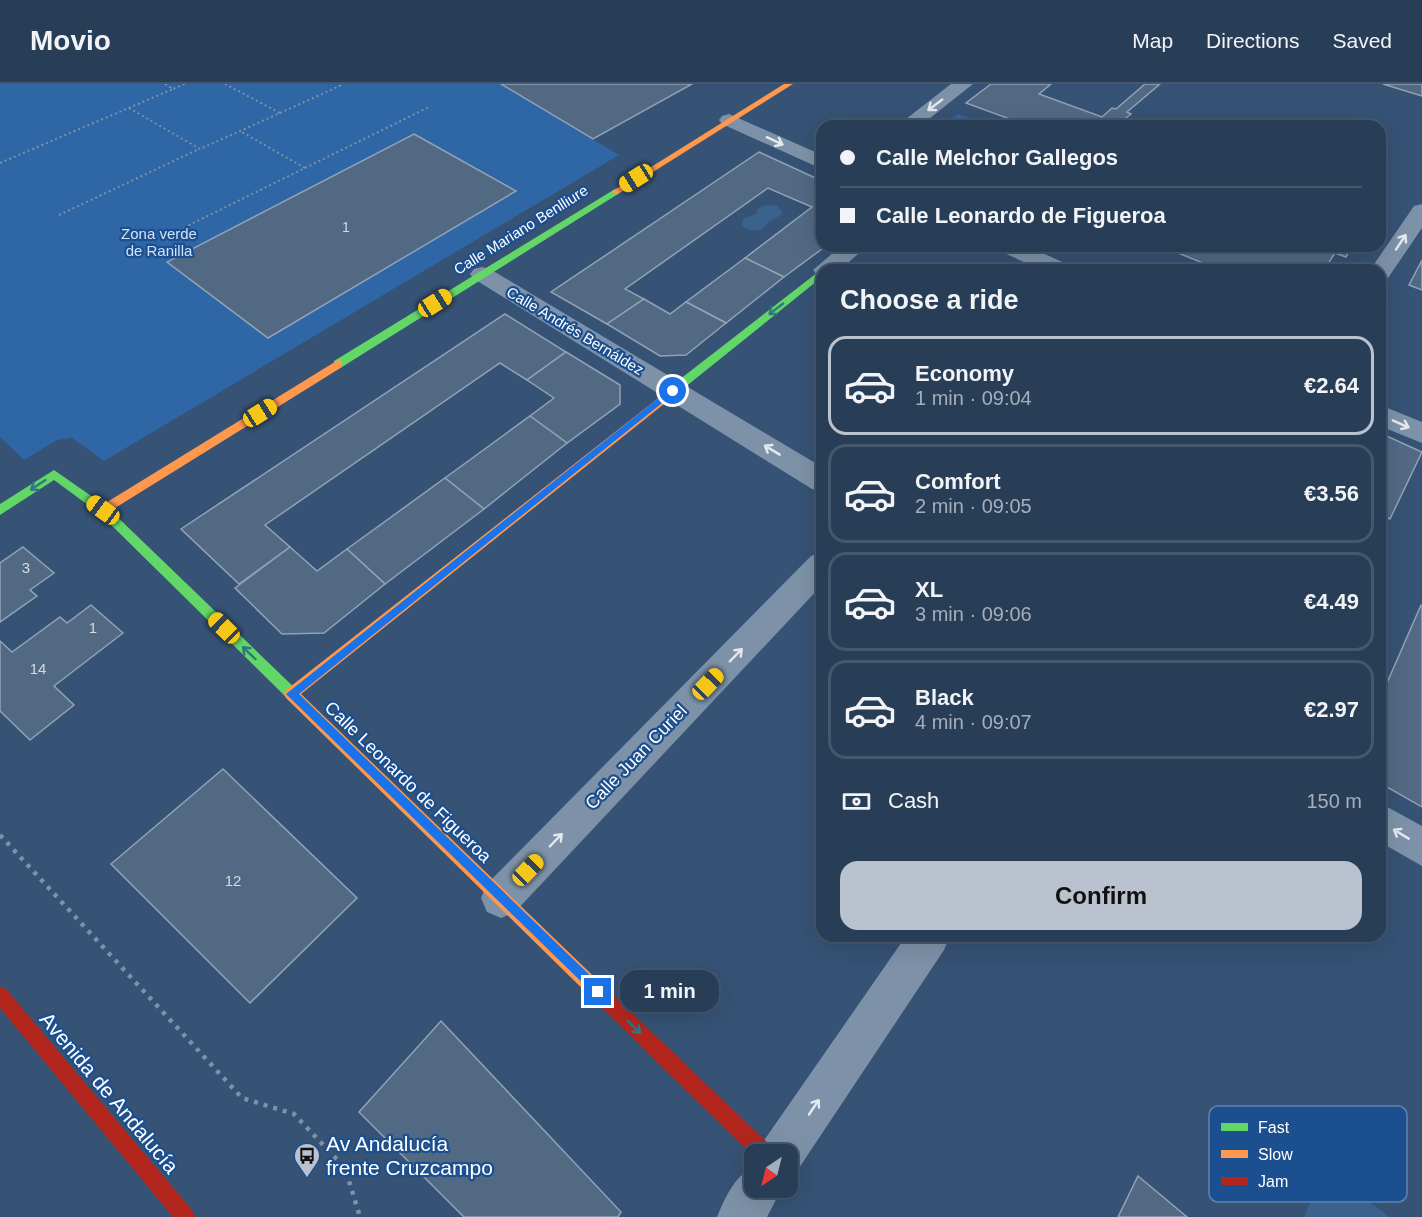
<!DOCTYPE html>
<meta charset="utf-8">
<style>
body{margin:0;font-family:Helvetica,sans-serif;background:#30455d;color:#f1f3f6;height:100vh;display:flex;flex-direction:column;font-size:22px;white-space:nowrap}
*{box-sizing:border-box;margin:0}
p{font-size:20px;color:#a5aeba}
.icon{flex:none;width:33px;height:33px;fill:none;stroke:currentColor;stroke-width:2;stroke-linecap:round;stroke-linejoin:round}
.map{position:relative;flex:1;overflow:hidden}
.panel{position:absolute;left:816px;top:180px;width:570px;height:678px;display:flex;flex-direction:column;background:#283e57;border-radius:18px;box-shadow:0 6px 24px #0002,0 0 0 2px #44576d}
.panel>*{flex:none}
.banner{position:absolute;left:816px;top:36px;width:570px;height:132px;border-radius:18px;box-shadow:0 6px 24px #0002,0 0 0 2px #44576d;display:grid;align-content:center;height:132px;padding:0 24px;background:#283e57}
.needle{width:39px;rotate:215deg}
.fabs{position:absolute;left:744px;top:1060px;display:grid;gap:12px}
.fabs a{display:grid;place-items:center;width:54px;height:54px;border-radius:12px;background:#283e57;box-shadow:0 6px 24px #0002,0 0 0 2px #44576d;font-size:30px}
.end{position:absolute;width:27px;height:27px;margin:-14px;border:8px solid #1a73e8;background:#fff;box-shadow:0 0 0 3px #fff}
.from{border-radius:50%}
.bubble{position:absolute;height:42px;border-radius:18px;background:#283e57;box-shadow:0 6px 24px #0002,0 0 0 2px #44576d;font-size:20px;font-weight:600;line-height:42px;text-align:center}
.car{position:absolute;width:18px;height:36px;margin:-18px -9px;border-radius:8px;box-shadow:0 0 4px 2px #0007;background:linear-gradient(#f5c518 24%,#345 0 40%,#f5c518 0 76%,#345 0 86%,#f5c518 0)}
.banner b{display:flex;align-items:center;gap:21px;height:57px;font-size:22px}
.banner b+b{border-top:2px solid #44576d}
.banner i{width:15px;height:15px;background:#f1f3f6}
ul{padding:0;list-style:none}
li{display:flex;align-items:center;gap:18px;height:99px;margin:0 12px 9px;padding:0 12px;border:3px solid #44576d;border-radius:18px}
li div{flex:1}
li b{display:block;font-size:22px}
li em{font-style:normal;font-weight:600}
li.active{border-color:#b9c2ce}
li>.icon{width:54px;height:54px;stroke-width:1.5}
h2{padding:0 24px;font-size:27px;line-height:72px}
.pay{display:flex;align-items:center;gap:15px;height:66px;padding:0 24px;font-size:22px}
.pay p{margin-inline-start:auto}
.action{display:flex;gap:12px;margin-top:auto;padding:12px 24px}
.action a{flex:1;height:69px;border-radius:18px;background:#b9c2ce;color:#111;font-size:24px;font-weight:600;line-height:69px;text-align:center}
header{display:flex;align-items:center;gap:36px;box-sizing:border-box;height:84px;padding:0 30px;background:#283e57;border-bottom:2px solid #44576d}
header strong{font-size:28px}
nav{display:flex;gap:33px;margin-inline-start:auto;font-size:21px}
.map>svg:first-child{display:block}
</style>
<header>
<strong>Movio</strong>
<nav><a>Map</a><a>Directions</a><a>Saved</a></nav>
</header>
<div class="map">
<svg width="1422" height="1133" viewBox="0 0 1422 1133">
<rect width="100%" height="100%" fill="#365274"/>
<g fill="#2f66a5">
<polygon points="0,0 500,0 619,71 104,377 72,354 57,356 24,376 0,353"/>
<polygon points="958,30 992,42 941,42"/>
</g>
<g fill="#3b618d">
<path d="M765 121 778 122 783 130 768 138C763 149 751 149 742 142L743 135 756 130 759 124Z"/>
<polygon points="1325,1083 1389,1133 1304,1133"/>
</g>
<g fill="#526984" stroke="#92a2b6" stroke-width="1.5">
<polygon points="501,0 692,0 593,55"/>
<polygon points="991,0 1051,0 1039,10 1102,33 1112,24 1116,25 1145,0 1160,0 1127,28 1131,30 1116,42 1029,42 966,19"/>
<polygon points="1383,0 1422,0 1422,12"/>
<polygon points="414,50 516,107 268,254 167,178"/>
<polygon points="759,68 822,97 822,162 826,162 784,193 745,174 812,123 768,104 625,205 644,215 607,240 551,208"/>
<polygon points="1161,162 1352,162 1346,173 1335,169 1324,186 1220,186"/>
<polygon points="745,174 784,193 726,239 686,218"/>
<polygon points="1422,176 1422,206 1409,201"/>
<polygon points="644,215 670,230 686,218 726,239 686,271 660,272 607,240"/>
<polygon points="505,230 566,268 527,296 500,279 265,441 290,463 239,500 181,445"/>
<polygon points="566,268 620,301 620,320 567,359 530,332 554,314 527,296"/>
<polygon points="530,332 567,359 484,425 445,394"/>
<polygon points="1380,349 1422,368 1390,435 1380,430"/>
<polygon points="445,394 484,425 385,500 347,465"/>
<polygon points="23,463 54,489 30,506 37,512 0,538 0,479"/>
<polygon points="290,463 317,487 347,465 385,500 324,549 282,550 235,504"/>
<polygon points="91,521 123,549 54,602 74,621 30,656 0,627 0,557 12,568 60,533 67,539"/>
<polygon points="1421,521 1422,522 1422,723 1380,699 1380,615"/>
<polygon points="223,685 357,814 250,919 111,780"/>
<polygon points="441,937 621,1128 618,1133 464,1133 359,1028"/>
<polygon points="1138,1092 1187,1133 1118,1133"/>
</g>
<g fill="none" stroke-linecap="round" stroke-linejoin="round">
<g stroke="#7d92a8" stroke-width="2" stroke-dasharray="2 3" stroke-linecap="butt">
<polyline points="165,0 173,5 185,0"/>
<polyline points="129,24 200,65 280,29 225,0"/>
<polyline points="280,29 344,0"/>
<polyline points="0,79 173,5"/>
<polyline points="305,84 429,23"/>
<polyline points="59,131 199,65"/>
<polyline points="175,148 305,84 240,47"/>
</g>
<polyline stroke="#7d92a8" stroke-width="4.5" stroke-dasharray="4 6" stroke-linecap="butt" points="0,751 242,1014 294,1030 345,1084 360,1133"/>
<g fill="#7d92a8" fill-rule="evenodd">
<polygon points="951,0 973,0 920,42 897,42"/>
<polygon points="729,30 822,71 822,85 722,40 719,36 722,32"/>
<polygon points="1422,120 1422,144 1388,194 1380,196 1380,186 1370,186 1414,122"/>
<polygon points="841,162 867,162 840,186 822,186 822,193 817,191 813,186"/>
<polygon points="996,162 1027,162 1069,181 1073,186 1041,186 1000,167"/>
<polygon points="482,183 490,185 822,383 822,408 812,405 474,195 470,190 474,185"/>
<polygon points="1380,321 1422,338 1422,359 1380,342"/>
<polygon points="822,468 822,501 515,828 501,834 487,828 481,814 487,800 811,472"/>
<polygon points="1380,719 1422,742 1422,782 1380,758"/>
<polygon points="906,852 950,852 944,866 797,1087 788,1091 788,1071 758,1071 765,1055"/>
<path d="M754 1083V1104H782L767 1133H717C725 1114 735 1091 754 1083Z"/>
</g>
<g fill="#63d668" fill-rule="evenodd">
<polygon points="615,105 619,108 618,110 342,283 334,283 334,277"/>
<polygon points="822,185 826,186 822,186 822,193 674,312 666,312 666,306"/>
<polygon points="54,386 107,423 301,610 303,614 301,618 296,620 291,618 99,429 54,396 0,431 0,420"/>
</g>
<g fill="#ff974d" fill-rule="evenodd">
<polygon points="784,0 793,0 618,110 611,108"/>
<polygon points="338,276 342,277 342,283 107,429 99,429 97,426 99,423"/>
<polygon points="670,305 674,306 674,312 301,610 612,910 615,916 612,922 606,925 600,922 286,614 284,610 286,606"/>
</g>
<g fill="#b3261e" fill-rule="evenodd">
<polygon points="0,903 6,905 192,1126 195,1133 173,1133 0,924"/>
<polygon points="606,907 612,910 773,1064 775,1071 754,1071 754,1073 600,922 597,916 600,910"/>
</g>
</g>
<defs><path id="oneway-shaft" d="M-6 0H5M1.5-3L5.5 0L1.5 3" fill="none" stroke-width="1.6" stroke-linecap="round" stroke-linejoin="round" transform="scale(1.5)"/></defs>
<g stroke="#e5e9ee">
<use href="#oneway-shaft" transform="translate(935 21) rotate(143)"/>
<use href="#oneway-shaft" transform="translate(775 57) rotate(25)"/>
<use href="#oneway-shaft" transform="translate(1401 158) rotate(-56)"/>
<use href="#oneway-shaft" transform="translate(1401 340) rotate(24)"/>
<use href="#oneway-shaft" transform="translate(772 366) rotate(-149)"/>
<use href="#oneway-shaft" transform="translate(736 571) rotate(-46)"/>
<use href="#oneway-shaft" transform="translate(1401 750) rotate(-149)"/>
<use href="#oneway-shaft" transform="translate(556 756) rotate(-46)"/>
<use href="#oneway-shaft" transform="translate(814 1023) rotate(-56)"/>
</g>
<g stroke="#317883">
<use href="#oneway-shaft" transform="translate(776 225) rotate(142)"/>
<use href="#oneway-shaft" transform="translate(38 401) rotate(147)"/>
<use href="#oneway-shaft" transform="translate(249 569) rotate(-136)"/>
<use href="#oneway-shaft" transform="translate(634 943) rotate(44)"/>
</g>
<polygon fill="#1a73e8" points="670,305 677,307 299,610 603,904 603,912 598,914 286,610"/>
<defs>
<symbol id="bus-pin" viewBox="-11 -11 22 30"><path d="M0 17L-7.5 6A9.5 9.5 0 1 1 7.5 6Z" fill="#b9c2ce" stroke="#1b4f8f"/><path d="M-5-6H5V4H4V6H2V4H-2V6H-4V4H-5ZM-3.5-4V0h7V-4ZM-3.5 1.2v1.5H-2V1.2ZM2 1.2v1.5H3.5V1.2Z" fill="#111"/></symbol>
</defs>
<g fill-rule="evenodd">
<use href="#bus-pin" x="292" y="1057" width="30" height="40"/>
</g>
<g text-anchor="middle" stroke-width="4.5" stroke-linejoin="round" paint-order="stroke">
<g font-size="14" fill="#d4dae0">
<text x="346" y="148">1</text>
</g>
<g font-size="15" fill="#fff" stroke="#1b4f8f">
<text transform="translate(521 146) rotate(-32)" y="5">Calle Mariano Benlliure</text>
<text transform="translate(575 247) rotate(31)" y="5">Calle Andrés Bernáldez</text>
</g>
<g font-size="15" fill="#cfe3fa" stroke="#1b4f8f">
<text x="159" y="155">Zona verde<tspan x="159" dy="17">de Ranilla</tspan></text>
</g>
<g font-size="15" fill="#d4dae0">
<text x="26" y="489">3</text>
<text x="93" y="549">1</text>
<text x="38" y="590">14</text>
<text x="233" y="802">12</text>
</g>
<g font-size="18" fill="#fff" stroke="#1b4f8f">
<text transform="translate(636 673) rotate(-46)" y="6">Calle Juan Curiel</text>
<text transform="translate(408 698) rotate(44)" y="6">Calle Leonardo de Figueroa</text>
</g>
<g font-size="21" fill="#fff" stroke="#1b4f8f">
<text transform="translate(109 1009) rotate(50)" y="7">Avenida de Andalucía</text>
</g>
<g font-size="21" fill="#fff" stroke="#1b4f8f" text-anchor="start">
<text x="326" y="1067">Av Andalucía<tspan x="326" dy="24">frente Cruzcampo</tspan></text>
</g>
</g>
<rect x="1209" y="1022" width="198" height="96" rx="9" fill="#1b4f8f" stroke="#5f84b1" stroke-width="1.5"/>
<rect x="1221" y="1039" width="27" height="8" fill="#63d668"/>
<rect x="1221" y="1066" width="27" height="8" fill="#ff974d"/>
<rect x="1221" y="1093" width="27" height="8" fill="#b3261e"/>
<g font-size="16" fill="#fff">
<text x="1258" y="1049">Fast</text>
<text x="1258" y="1076">Slow</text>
<text x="1258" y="1103">Jam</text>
</g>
</svg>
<div class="fabs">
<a><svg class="needle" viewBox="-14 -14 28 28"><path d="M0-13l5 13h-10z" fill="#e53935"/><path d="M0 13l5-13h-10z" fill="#a5aeba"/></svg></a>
</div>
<i class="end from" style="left:673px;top:307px"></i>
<i class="end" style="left:598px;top:908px"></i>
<div class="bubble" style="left:620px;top:886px;width:99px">1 min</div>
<i class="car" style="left:636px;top:94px;rotate:238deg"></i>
<i class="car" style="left:435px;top:219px;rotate:58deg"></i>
<i class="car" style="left:260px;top:329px;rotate:58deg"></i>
<i class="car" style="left:103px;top:426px;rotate:306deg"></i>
<i class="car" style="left:224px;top:544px;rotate:314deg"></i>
<i class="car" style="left:708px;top:600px;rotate:44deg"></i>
<i class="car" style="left:528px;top:786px;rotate:44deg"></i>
<div class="banner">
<b><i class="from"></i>Calle Melchor Gallegos</b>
<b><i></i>Calle Leonardo de Figueroa</b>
</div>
<section class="panel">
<h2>Choose a ride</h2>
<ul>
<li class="active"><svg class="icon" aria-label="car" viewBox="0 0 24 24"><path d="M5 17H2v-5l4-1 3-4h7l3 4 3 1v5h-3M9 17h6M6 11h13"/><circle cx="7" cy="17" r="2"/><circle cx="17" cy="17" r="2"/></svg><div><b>Economy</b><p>1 min · 09:04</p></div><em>€2.64</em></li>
<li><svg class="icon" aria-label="car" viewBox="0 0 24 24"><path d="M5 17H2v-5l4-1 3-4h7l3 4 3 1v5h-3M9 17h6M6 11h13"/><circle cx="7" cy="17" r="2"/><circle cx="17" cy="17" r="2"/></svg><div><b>Comfort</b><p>2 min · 09:05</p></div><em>€3.56</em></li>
<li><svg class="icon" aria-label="car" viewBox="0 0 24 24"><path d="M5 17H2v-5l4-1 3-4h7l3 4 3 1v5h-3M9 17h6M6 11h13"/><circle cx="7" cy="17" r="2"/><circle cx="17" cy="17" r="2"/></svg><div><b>XL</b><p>3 min · 09:06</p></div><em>€4.49</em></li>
<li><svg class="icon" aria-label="car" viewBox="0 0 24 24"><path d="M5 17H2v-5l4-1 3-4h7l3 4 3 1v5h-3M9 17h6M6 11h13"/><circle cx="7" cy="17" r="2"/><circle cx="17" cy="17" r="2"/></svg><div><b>Black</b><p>4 min · 09:07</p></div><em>€2.97</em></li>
</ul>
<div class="pay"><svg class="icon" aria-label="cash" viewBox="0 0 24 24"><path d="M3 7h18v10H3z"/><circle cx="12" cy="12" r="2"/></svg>Cash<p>150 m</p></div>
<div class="action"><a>Confirm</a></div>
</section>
</div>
